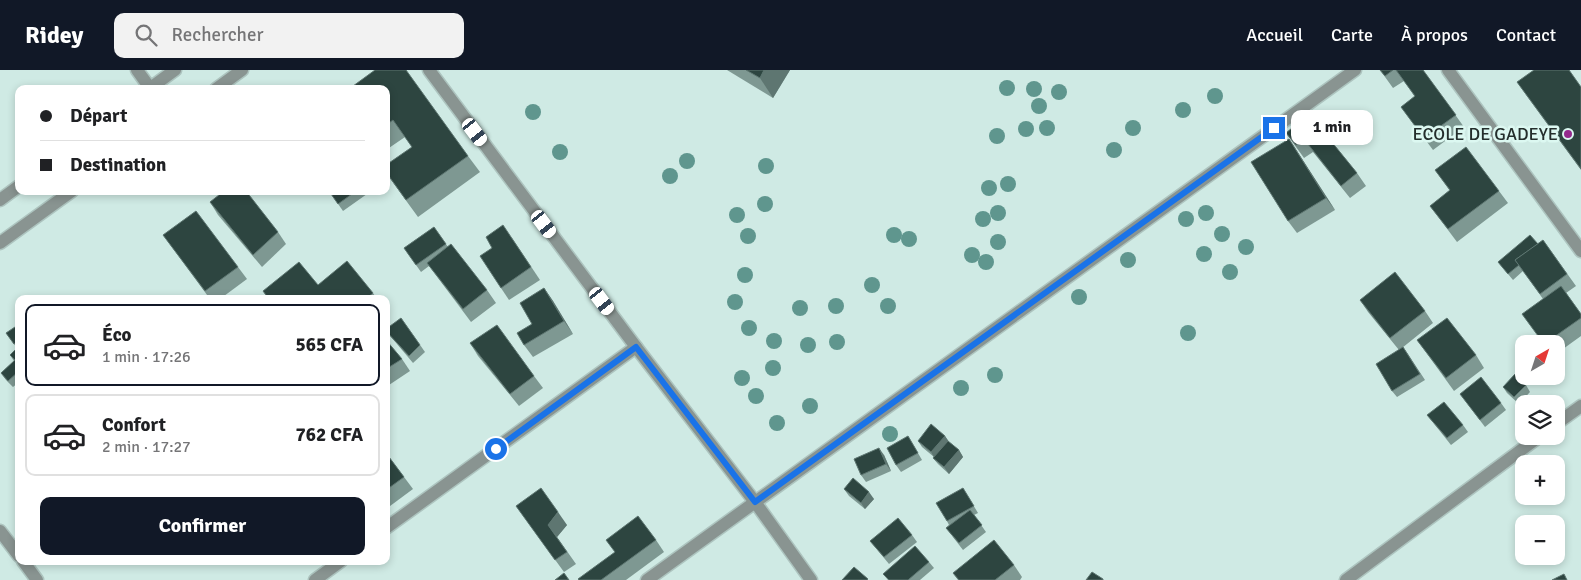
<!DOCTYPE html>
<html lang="fr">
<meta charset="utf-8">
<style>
body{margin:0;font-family:Signika,sans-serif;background:#f2f2f2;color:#202124;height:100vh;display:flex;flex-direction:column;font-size:19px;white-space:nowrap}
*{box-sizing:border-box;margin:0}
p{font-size:16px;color:#757577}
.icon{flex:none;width:28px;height:28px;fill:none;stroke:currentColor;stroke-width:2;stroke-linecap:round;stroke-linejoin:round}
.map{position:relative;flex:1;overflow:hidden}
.side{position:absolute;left:15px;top:225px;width:375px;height:270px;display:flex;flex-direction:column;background:#fff;border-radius:10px;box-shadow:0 2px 8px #0003}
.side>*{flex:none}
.banner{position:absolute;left:15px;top:15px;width:375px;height:110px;border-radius:10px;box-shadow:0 2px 8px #0003;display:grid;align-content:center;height:110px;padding:0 25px;background:#fff}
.needle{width:32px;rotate:39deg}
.controls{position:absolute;left:1515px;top:265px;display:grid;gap:10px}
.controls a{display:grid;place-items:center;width:50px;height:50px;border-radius:10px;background:#fff;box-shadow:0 2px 8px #0003;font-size:25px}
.end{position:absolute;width:22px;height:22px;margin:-11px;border:6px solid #1a73e8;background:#fff;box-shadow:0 0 0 2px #fff}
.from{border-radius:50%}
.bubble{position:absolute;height:35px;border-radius:10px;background:#fff;box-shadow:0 2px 8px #0003;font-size:16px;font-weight:700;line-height:35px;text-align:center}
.car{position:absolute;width:15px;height:30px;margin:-15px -8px;border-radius:6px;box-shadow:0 0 4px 1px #0007;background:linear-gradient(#fff 24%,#345 0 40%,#fff 0 76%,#345 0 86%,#fff 0)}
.banner b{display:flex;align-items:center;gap:18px;height:48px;font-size:19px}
.banner b+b{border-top:1px solid #e0e0e0}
.banner i{width:12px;height:12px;background:#202124}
ul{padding:9px 0 0;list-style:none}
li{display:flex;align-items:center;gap:15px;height:82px;margin:0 10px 8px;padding:0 15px;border:2px solid #e0e0e0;border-radius:10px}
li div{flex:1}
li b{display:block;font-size:19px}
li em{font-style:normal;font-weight:700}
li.selected{border-color:#111827}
li>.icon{width:45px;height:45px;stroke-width:1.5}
.button{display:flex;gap:10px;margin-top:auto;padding:10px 25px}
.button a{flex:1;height:58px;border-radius:10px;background:#111827;color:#fff;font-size:20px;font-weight:700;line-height:58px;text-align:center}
header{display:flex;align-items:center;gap:30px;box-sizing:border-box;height:70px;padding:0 25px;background:#111827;color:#fff}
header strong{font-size:24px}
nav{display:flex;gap:28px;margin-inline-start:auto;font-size:18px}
.search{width:350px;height:45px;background:#f2f2f2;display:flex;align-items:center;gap:12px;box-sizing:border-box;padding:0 18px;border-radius:10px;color:#757577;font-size:19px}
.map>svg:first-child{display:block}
</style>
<header>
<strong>Ridey</strong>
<div class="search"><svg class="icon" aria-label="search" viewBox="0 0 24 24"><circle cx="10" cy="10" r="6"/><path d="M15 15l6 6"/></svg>Rechercher</div>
<nav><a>Accueil</a><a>Carte</a><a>À propos</a><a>Contact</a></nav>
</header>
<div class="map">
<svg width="1581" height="510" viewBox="0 0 1581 510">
<rect width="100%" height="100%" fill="#cfeae4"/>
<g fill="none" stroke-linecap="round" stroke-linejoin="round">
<defs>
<g id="minor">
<polyline points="137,0 150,18"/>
<polyline points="429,0 636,277 755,432 811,510"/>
<polyline points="1448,0 1581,181"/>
<polyline points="1556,354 1581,336"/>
<polyline points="386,458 636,277"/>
<polyline points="0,461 19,486"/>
<polyline points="23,491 37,510"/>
<polyline points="315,510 341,491"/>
<polyline points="647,510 1355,0"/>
<polyline points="1346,510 1540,366"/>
</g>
<g id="tertiary">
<polyline points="149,19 175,0"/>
<polyline points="216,19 242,0"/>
<polyline points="0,130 19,116"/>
<polyline points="0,173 72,121"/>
</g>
</defs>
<use href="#minor" stroke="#adc4bf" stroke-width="15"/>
<use href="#tertiary" stroke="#adc4bf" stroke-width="15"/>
<use href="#minor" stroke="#899491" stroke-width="12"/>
<use href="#tertiary" stroke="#899491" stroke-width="12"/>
</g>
<g fill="#5f968e">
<circle cx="1007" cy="18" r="8"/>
<circle cx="1034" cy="19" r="8"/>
<circle cx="1059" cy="22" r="8"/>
<circle cx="1215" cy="26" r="8"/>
<circle cx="1039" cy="36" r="8"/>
<circle cx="1183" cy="40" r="8"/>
<circle cx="533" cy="42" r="8"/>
<circle cx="1047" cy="58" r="8"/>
<circle cx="1133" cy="58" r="8"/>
<circle cx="1026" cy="59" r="8"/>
<circle cx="997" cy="66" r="8"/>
<circle cx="1114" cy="80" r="8"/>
<circle cx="560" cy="82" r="8"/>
<circle cx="687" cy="91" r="8"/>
<circle cx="766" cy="96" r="8"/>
<circle cx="670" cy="106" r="8"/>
<circle cx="1008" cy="114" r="8"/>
<circle cx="989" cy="118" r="8"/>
<circle cx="765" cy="134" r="8"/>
<circle cx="998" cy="143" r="8"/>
<circle cx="1206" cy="143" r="8"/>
<circle cx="737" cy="145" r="8"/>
<circle cx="983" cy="149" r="8"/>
<circle cx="1186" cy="149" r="8"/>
<circle cx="1222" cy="164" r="8"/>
<circle cx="894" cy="165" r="8"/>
<circle cx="748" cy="166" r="8"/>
<circle cx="909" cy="169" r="8"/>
<circle cx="998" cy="172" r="8"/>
<circle cx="1246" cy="177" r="8"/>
<circle cx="1204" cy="184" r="8"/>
<circle cx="972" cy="185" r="8"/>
<circle cx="1128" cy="190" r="8"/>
<circle cx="986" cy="192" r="8"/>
<circle cx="1230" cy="202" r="8"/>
<circle cx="745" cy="205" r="8"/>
<circle cx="872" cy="215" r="8"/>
<circle cx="1079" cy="227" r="8"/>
<circle cx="735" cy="232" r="8"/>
<circle cx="836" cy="236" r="8"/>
<circle cx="888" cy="236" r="8"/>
<circle cx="800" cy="238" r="8"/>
<circle cx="749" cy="258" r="8"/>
<circle cx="1188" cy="263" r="8"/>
<circle cx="774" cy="271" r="8"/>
<circle cx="837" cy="272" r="8"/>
<circle cx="808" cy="275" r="8"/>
<circle cx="773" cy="298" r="8"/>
<circle cx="995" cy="305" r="8"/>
<circle cx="742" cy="308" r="8"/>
<circle cx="961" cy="318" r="8"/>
<circle cx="756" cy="326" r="8"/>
<circle cx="810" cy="336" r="8"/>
<circle cx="777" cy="353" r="8"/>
<circle cx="890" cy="364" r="8"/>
</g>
<g fill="#7e9892">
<polygon points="727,0 790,0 773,28"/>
<polygon points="1380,0 1423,0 1464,57 1433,80 1401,37 1415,27 1404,11 1393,18"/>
<polygon points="1517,12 1581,17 1581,100 1529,29"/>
<polygon points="386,19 468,86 480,102 418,147 386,103 412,77 405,67 386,80"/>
<polygon points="1309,44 1357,103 1366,116 1350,128 1313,82 1304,88 1286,63"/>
<polygon points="1289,69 1335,140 1297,163 1288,151"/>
<polygon points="1435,100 1499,121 1508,133 1457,172 1430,136 1450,121"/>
<polygon points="329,121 365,121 367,124 343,141"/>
<polygon points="210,132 278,162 286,174 262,197 218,145"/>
<polygon points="434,157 448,177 487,220 496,233 471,252 429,196 421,202 404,178"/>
<polygon points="163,165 238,197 247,209 220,229 210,229"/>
<polygon points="512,168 540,210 509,230 501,218 492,178"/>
<polygon points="1543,170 1576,216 1566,223 1581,244 1581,266 1556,284 1556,274 1544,274 1543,229 1523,201 1513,210 1498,192 1538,174"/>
<polygon points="318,215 373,223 377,229 268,229 263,221"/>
<polygon points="544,218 553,231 573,264 533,287 524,275"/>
<polygon points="1360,230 1425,241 1433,253 1402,278 1403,277 1408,284 1425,310 1397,327 1392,321 1399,280 1368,242"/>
<polygon points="401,248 425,282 413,293 386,261"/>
<polygon points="19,262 19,312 13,317 6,310 1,303 14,291 10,285 17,278 6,263"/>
<polygon points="386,270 402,289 410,301 386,317"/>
<polygon points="1417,270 1476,285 1484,298 1454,321"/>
<polygon points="470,273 534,306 543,318 519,336 478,286"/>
<polygon points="1526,315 1530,322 1519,334 1507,323 1503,317"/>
<polygon points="1460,324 1501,333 1506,340 1485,357"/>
<polygon points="1427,345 1463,355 1468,362 1451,375"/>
<polygon points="908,366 922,390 901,402 896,395"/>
<polygon points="945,366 949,372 959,380 963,387 949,404 938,394 933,388 934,387 922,377 918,371"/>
<polygon points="386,383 413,419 386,439"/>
<polygon points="884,385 891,401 866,412 861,405"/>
<polygon points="963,418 978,443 974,445 986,462 963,480 946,458 949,455 947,451"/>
<polygon points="844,419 874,429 865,439 849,426"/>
<polygon points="516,436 567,455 557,467 576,494 564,502"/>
<polygon points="912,465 917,472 889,494 870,471"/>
<polygon points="656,470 664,482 626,510 579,510"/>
<polygon points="929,492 934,498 920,510 888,510 883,504"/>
<polygon points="1014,495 1022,507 1020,510 958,510 953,503"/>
</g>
<g fill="#5e7671">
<polygon points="764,0 790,0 773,28 760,8"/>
<polygon points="1289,69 1297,81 1335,140 1326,128"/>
<polygon points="544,218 553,231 573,264 564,251"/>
<polygon points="945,366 949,372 935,389 931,382"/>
<polygon points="879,378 884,385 891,401 886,394"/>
<polygon points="959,380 963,387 949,404 944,397"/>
<polygon points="869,422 874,429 865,439 861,433"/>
<polygon points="558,442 567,455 557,467 548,455"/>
</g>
<g fill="#2d4540" stroke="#5e7671">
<polygon points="375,0 406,0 468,86 406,130 386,102 386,95 412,77 393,50 386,55 386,19 349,19"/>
<polygon points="746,0 764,0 760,8"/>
<polygon points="1380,0 1393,0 1385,6"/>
<polygon points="1396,0 1423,0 1456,45 1424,68 1401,37 1415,26"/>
<polygon points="1534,0 1569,0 1581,17 1581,99 1517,12"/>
<polygon points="1309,44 1357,103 1341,116 1304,69 1296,75 1286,63"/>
<polygon points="1289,69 1326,128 1288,151 1251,92"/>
<polygon points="1466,77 1499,121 1448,159 1430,136 1450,120 1435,100"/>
<polygon points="224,121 246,121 278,162 253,185 210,132"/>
<polygon points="329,121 356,121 338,134"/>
<polygon points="196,141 238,197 205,221 163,165"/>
<polygon points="503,155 531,197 501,218 480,186 492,178 486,167"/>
<polygon points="434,157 446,174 416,195 404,178"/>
<polygon points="1530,165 1538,174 1515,190 1519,195 1508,204 1498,192"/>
<polygon points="1543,170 1567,204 1540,224 1515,190"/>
<polygon points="451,174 487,220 463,239 427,193"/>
<polygon points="347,191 373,223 366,229 269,229 263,221 299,192 318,215"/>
<polygon points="1395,202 1425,241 1390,268 1360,230"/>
<polygon points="1561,216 1581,244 1581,248 1544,274 1522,244"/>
<polygon points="544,218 564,251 524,275 517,263 532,254 520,233"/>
<polygon points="401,248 420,275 409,286 386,261 386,259"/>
<polygon points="1447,248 1476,285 1446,308 1417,270"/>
<polygon points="497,255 534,306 510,324 470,273"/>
<polygon points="15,257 19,262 19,271 14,274 6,263"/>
<polygon points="386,270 402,289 386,299"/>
<polygon points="19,276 19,301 8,311 1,303 15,290 10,285"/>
<polygon points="1403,277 1420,304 1392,321 1376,294"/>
<polygon points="1515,304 1526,315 1514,327 1503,317"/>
<polygon points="1481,307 1501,333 1480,350 1460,324"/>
<polygon points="1444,332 1463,355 1447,368 1427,345"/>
<polygon points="931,354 945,366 931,382 918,371"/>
<polygon points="908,366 918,383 896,395 887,378"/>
<polygon points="948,371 959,380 944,397 933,388"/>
<polygon points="879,378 886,394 861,405 854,389"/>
<polygon points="386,383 404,407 386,420"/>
<polygon points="853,408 869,422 861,433 844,419"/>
<polygon points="541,418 558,442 548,455 567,482 555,490 516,436"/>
<polygon points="963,418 974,436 947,451 936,433"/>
<polygon points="970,440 982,455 959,473 946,458"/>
<polygon points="638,446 656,470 601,510 579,510 578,509 615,482 606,470"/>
<polygon points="898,448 912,465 884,487 870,471"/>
<polygon points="994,470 1014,495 995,510 959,510 953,503"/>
<polygon points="915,476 929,492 908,510 889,510 883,504"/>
<polygon points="854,497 868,509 867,510 842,510"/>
<polygon points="1092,502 1103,509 1103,510 1086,510"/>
<polygon points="564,503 569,510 555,510"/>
<polygon points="1564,504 1567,510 1552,510"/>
</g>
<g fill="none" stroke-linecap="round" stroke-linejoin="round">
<polyline stroke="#1a73e8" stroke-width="6" points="496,379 636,277 755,432 1274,58"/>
</g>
<circle fill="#942a8d" stroke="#dcf8f1" stroke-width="2" cx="1568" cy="64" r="5"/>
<g text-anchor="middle" stroke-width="5" stroke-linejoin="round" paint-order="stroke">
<g font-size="18" fill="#242e2c" stroke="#dcf8f1" text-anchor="end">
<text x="1558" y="70">ECOLE DE GADEYE</text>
</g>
</g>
</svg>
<div class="controls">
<a><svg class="needle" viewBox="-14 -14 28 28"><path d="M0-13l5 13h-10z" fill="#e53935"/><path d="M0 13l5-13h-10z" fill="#757577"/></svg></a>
<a><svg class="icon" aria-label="layers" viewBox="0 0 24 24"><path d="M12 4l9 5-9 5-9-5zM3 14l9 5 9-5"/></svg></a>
<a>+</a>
<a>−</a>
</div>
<i class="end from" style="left:496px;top:379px"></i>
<i class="end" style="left:1274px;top:58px"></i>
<div class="bubble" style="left:1291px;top:40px;width:82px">1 min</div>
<i class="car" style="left:475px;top:62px;rotate:143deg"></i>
<i class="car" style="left:544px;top:154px;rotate:143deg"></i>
<i class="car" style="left:602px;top:231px;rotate:143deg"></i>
<div class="banner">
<b><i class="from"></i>Départ</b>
<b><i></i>Destination</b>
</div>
<section class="side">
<ul>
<li class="selected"><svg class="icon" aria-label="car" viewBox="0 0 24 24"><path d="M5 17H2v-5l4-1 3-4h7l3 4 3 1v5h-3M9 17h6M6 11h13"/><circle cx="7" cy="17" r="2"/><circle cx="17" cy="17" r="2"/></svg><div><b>Éco</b><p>1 min · 17:26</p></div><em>565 CFA</em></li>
<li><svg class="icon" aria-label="car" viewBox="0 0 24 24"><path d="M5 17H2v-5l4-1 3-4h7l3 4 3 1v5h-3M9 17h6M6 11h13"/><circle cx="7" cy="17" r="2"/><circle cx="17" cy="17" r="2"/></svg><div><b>Confort</b><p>2 min · 17:27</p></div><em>762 CFA</em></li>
</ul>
<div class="button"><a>Confirmer</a></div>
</section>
</div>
